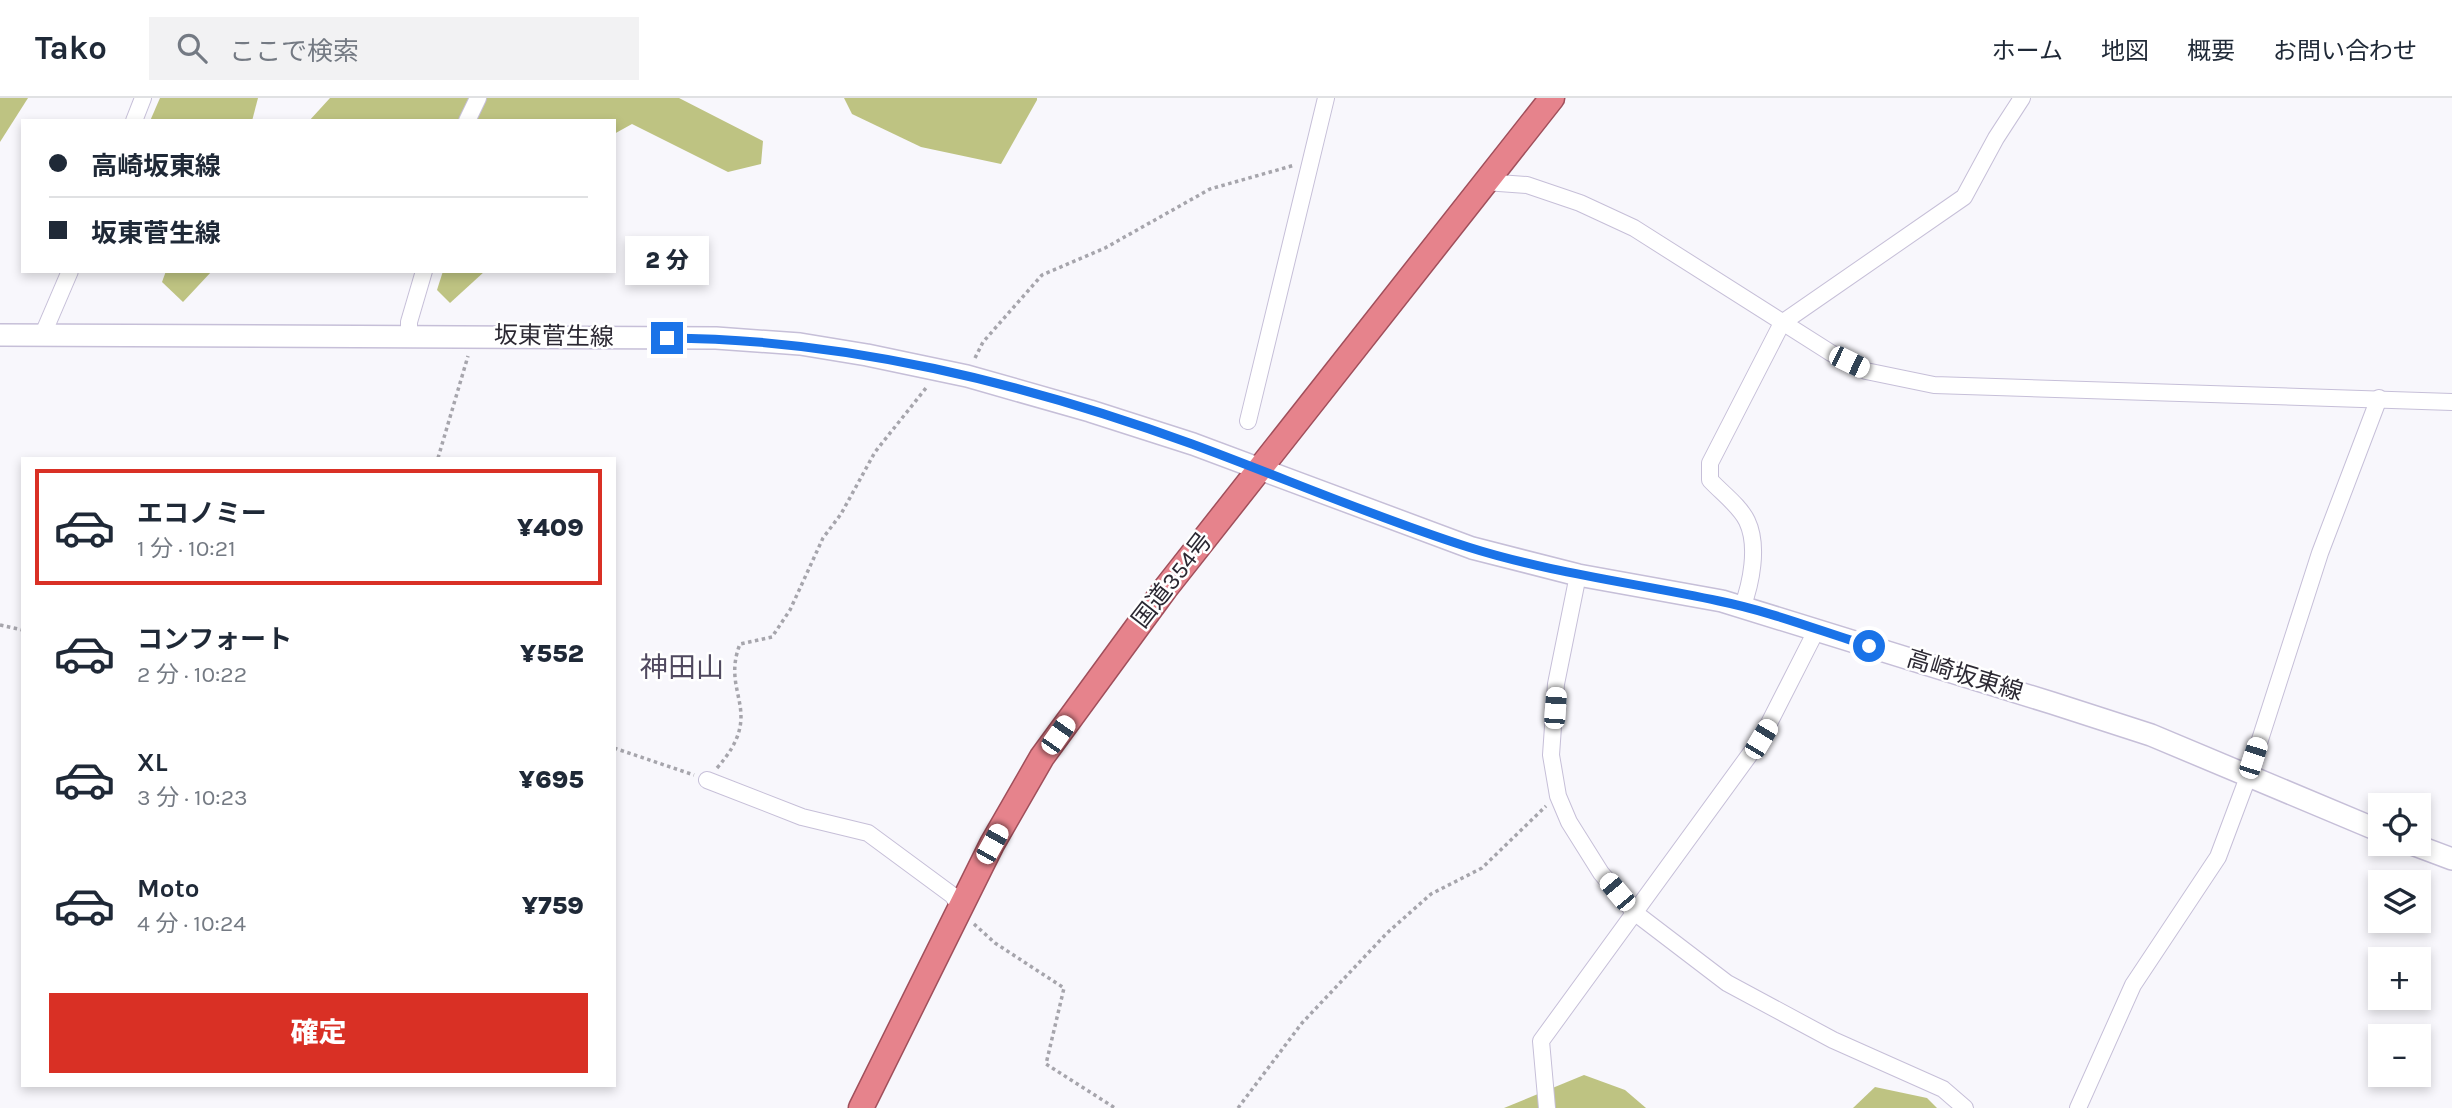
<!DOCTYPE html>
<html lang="ja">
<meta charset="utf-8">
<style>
body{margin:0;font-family:Karla,"Noto Sans JP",sans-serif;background:#f2f2f3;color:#1f2937;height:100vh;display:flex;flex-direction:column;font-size:26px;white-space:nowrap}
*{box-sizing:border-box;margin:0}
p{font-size:23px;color:#747a83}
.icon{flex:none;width:38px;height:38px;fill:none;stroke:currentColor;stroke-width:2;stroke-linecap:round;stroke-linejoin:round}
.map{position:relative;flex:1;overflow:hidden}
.drawer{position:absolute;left:21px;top:359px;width:595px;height:630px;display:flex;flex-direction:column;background:#fff;border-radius:0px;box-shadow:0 4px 10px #0003}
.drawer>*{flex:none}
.top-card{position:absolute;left:21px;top:21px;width:595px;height:154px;border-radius:0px;box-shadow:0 4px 10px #0003;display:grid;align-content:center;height:154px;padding:0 28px;background:#fff}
.controls{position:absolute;left:2368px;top:695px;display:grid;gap:14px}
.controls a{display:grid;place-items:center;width:63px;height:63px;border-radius:0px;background:#fff;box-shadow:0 4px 10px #0003;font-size:35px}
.end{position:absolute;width:32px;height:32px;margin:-16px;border:9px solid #1a73e8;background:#fff;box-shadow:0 0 0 4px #fff}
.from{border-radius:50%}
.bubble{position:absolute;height:49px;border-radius:0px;background:#fff;box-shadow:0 4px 10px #0003;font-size:23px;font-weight:800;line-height:49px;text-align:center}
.car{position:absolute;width:21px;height:42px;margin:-21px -10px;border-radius:9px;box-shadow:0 0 5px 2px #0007;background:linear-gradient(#fff 24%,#345 0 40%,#fff 0 76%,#345 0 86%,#fff 0)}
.top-card b{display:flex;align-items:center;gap:24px;height:66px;font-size:26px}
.top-card b+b{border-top:2px solid #e0e1e3}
.top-card i{width:18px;height:18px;background:#1f2937}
ul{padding:12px 0 0;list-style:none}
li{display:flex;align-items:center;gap:21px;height:116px;margin:0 14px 10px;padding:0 14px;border:4px solid transparent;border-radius:0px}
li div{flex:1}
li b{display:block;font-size:26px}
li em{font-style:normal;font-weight:800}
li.active{border-color:#d93025}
li>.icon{width:63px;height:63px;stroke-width:1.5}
.button{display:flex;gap:14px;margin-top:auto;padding:14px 28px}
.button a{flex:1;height:80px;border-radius:0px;background:#d93025;color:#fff;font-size:28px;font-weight:800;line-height:80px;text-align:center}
header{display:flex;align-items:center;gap:42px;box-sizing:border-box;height:98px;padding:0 35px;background:#fff;border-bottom:2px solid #e0e1e3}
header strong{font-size:33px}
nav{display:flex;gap:38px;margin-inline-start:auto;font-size:24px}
.search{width:490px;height:63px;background:#f2f2f3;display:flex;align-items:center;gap:18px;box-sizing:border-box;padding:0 24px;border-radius:0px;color:#747a83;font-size:26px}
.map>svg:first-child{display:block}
</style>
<header>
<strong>Tako</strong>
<div class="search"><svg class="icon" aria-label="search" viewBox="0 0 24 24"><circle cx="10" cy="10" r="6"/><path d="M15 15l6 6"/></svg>ここで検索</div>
<nav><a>ホーム</a><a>地図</a><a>概要</a><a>お問い合わせ</a></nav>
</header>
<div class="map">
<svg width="2452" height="1010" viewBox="0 0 2452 1010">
<rect width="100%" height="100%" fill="#f8f7fc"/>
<g fill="#bec382">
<polygon points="0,0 28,0 0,44"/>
<polygon points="160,0 258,0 252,23 150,23"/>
<polygon points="330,0 679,0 763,43 761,66 728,74 632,26 614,36 614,23 309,23"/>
<polygon points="844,0 1037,0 1037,2 1001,66 921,49 852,16"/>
<polygon points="166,173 212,173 183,204 162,184"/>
<polygon points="443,173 485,173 450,205 437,192"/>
<polygon points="1584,977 1625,992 1646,1010 1504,1010"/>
<polygon points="1875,989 1927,1000 1937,1010 1853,1010"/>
</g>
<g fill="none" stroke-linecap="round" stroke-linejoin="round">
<defs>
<g id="minor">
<polyline points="134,23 143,0"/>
<polyline points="467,23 478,0"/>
<polyline points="1485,84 1527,87 1580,105 1634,130 1831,255 1866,273 1934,287 2452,304"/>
<polyline points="43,236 70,173"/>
<polyline points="409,240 409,224 424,173"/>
<polyline points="1248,323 1326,0"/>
<polyline points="1578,477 1556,586 1551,657 1558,698 1569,724 1601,775 1634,814 1727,885 1833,942 1943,991 1965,1010"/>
<path d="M1742 510C1751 486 1759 448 1747 423 1740 408 1721 394 1710 382V365L1782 225 1964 99 1996 40 2022 0"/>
<polyline points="707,682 802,719 868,735 952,797 961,810"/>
<polyline points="1547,1010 1541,943 1761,641 1817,531"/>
<polyline points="2078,1010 2133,887 2218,759 2248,679 2320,455 2379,300"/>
</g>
<g id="secondary">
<polyline points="0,237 716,240 800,246 867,257 967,278 1090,313 1193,346 1472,450 1578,477 1722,503 2052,605 2151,637 2380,733"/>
<polyline points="2412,746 2452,761"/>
</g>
<polyline id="trunk" points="861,1010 992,746 1042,659 1165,491 1552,0"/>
</defs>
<use href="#minor" stroke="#c6bfd8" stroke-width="18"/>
<use href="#secondary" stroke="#c6bfd8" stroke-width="24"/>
<use href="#trunk" stroke="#a04f5b" stroke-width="27"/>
<g stroke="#a6a5ac" stroke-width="3.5" stroke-dasharray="3.5 3.5" stroke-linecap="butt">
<polyline points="975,260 983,244 1042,177 1105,150 1210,91 1295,67"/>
<polyline points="438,360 468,258"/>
<polyline points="0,527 23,532"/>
<polyline points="614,650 694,677"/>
<path d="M717 670C767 613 720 597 740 546L772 539 790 512 823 440 841 416 875 354 926 290"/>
<polyline points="974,826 995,845 1064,890 1046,966 1115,1010"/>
<polyline points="1238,1010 1302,925 1387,835 1431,796 1482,770 1546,708"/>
</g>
<use href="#minor" stroke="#fff" stroke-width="16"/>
<use href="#secondary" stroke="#fff" stroke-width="21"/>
<use href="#trunk" stroke="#e6838c" stroke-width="24"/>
</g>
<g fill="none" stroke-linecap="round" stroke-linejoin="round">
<path stroke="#1a73e8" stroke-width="9" d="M667 240C847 241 1024 285 1192 346 1284 380 1374 419 1468 449 1550 475 1635 485 1719 503 1769 513 1820 533 1869 548"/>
</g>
<g text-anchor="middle" stroke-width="5" stroke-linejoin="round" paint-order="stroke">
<g font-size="24" fill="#2c2933" stroke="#fff">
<text transform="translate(554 238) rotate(1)" y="8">坂東菅生線</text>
<text transform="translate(1172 482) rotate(-52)" y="8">国道354号</text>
<text transform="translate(1965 577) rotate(17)" y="8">高崎坂東線</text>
</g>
<g font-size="28" fill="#50495f" stroke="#fff">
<text x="682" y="579">神田山</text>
</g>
</g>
</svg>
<div class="controls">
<a><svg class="icon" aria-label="locate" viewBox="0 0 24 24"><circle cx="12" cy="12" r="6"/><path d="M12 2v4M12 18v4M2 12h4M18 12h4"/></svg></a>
<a><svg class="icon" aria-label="layers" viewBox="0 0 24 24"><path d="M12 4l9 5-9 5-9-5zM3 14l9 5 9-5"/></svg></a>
<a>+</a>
<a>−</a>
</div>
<i class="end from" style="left:1869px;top:548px"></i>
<i class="end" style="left:667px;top:240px"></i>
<div class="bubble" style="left:625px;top:138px;width:84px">2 分</div>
<i class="car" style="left:1849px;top:264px;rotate:116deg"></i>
<i class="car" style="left:1555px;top:610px;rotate:4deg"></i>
<i class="car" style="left:1058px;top:637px;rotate:35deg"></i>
<i class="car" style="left:1761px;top:641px;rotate:31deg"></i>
<i class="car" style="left:2253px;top:660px;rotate:18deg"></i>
<i class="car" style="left:992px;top:746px;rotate:29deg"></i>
<i class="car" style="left:1617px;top:794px;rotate:320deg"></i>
<div class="top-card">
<b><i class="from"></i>高崎坂東線</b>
<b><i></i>坂東菅生線</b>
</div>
<section class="drawer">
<ul>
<li class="active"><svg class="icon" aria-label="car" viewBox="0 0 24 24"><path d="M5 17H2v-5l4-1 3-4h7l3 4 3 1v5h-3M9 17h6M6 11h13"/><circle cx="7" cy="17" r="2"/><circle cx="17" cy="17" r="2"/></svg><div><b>エコノミー</b><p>1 分 · 10:21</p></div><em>¥409</em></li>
<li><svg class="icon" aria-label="car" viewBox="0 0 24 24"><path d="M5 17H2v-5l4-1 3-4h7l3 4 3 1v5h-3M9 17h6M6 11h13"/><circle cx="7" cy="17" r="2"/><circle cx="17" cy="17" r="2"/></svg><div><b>コンフォート</b><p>2 分 · 10:22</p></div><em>¥552</em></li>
<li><svg class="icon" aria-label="car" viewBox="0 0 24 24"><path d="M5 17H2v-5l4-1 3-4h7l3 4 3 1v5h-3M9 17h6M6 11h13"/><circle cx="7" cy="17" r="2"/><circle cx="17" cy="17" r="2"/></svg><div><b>XL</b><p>3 分 · 10:23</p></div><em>¥695</em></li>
<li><svg class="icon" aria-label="car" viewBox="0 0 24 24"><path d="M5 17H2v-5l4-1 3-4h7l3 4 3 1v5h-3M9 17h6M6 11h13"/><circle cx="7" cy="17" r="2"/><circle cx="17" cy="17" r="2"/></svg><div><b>Moto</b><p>4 分 · 10:24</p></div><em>¥759</em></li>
</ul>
<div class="button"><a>確定</a></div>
</section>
</div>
